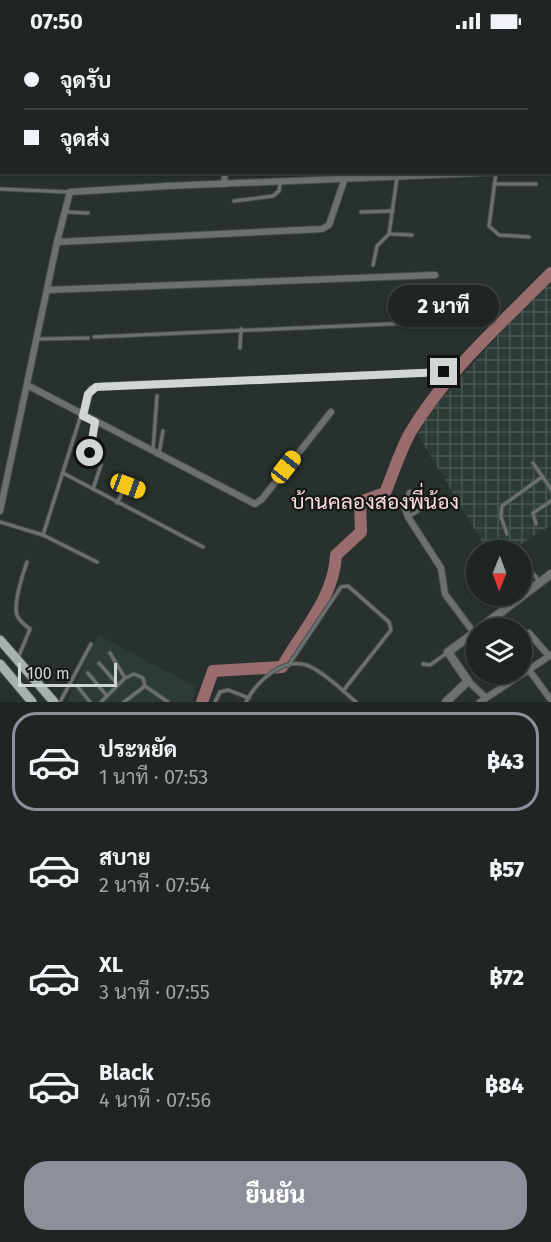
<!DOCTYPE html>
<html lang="th">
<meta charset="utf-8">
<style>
body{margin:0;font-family:"Fira Sans",Sarabun,sans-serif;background:#262d2a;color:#f1f3f6;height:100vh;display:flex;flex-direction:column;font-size:22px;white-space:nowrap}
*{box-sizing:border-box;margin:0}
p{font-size:20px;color:#a1a5a5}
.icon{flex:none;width:33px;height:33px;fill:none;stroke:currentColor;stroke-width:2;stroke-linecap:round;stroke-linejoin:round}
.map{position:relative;height:660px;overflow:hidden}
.drawer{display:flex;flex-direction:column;background:#1e2522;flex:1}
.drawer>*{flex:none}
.hud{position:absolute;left:0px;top:0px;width:552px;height:132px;box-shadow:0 2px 4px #0004,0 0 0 2px #3c4240;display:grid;align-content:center;height:132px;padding:0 24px;background:#1e2522}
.needle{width:39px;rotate:181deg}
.fabs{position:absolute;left:466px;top:498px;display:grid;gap:12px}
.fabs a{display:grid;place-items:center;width:66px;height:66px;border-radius:50%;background:#1e2522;box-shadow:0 2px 4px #0004,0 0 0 2px #3c4240;font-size:30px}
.scale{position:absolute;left:18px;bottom:15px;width:99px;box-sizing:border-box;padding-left:6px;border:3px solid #d0d6d3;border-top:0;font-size:16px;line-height:21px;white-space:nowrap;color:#d0d6d3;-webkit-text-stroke:4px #141816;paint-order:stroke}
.end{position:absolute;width:27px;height:27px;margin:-14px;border:8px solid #d0d6d3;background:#111;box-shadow:0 0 0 3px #111}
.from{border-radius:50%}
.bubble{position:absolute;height:42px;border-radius:21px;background:#1e2522;box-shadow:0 2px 4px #0004,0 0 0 2px #3c4240;font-size:20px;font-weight:800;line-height:42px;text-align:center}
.car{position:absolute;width:18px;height:36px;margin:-18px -9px;border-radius:8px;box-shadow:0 0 4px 2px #0007;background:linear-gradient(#f5c518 24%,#345 0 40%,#f5c518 0 76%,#345 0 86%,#f5c518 0)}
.hud b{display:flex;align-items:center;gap:21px;height:57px;font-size:22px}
.hud b+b{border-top:2px solid #3c4240}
.hud i{width:15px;height:15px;background:#f1f3f6}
ul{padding:10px 0 0;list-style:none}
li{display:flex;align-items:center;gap:18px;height:99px;margin:0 12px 9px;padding:0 12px;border:3px solid transparent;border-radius:24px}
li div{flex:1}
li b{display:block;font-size:22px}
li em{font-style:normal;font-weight:800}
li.current{border-color:#8c9099}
li>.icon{width:54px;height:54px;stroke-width:1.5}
.action{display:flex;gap:12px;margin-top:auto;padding:12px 24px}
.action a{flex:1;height:69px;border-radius:24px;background:#8c9099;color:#fff;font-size:24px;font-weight:800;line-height:69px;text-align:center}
.status{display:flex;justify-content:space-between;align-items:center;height:42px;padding:0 30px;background:#1e2522;direction:ltr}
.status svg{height:16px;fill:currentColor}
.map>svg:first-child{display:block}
</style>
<div class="status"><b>07:50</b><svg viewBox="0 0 49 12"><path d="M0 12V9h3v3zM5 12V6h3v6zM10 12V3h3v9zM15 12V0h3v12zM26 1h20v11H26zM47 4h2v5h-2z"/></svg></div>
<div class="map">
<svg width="551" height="660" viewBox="0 0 551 660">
<defs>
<pattern id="industrial-grid" width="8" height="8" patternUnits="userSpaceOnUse" patternTransform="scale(1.5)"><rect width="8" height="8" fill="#2c3c35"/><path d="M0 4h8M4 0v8" fill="none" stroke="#4a5751"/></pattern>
</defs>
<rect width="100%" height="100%" fill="#28312d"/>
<polygon fill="#2c3c35" points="98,593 196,645 192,660 67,660"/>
<g fill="url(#industrial-grid)">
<polygon points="0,0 168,0 2,2 0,115"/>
<polygon points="408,0 551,0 551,124 550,2"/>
<polygon points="551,229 551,483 512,508 487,508 418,393 429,371 539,247"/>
</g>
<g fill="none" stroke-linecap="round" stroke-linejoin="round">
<path stroke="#996c6d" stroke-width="12" d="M202 660 213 629 282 625C302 589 334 556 336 513L361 490 360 460 385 451C393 432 400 409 410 391 446 330 502 281 551 231"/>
<defs>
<g id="service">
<polyline points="383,0 384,2"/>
<polyline points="413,0 413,2"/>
<polyline points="432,0 432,2"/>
<polyline points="25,2 25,0"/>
<polyline points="0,52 2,52"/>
<polyline points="496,131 489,184 499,193 529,195"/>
<polyline points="494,142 536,142"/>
<polyline points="0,147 69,150"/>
<polyline points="234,159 273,154 279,149 280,141"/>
<polyline points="66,170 88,171"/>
<polyline points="361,170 393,169"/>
<polyline points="390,192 412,193"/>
<polyline points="373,223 377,204 389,192 397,136"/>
<polyline points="94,295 479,278"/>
<polyline points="37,297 88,296"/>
<polyline points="240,306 241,287"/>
<polyline points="153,408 157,354"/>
<polyline points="159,411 163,389"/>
<polyline points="533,421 551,447"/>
<polyline points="63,431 203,505"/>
<polyline points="93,447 101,423 90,411 89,406 95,380"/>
<polyline points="117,461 125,445 141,449"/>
<polyline points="408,475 436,458"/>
<polyline points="0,480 43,493 81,373"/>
<polyline points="536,482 533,471 551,459"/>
<polyline points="507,492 501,475 502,464 542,435"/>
<polyline points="43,493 97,520"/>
<polyline points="522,517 539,539"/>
<path d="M18 616 30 587C25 583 19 579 17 573 13 562 23 531 27 520"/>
<polyline points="99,621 118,643"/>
<polyline points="423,622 430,623 447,611"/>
<polyline points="288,624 341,545 348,544 389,580 391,588 343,649"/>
<polyline points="88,631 107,654"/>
<polyline points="125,636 134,632 143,636 145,644"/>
<polyline points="78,645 90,660"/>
<polyline points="60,660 91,602"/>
<polyline points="101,660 125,636 110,611"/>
<polyline points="124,660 145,644 168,660"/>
<polyline points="215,660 220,650 228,648 249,656"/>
<path d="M246 660C257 639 285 612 311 625 327 633 342 648 356 660"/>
</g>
<g id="minor">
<polyline points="550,129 551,129"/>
<polyline points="224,142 225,130"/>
<polyline points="57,200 322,187 329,183 345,136"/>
<polyline points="47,248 435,233"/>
<polyline points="27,343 255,462 262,457 331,370"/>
<polyline points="83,374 91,347 100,344 444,330"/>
<polyline points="410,451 404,463 408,475 441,526 445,552 474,591"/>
<polyline points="0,469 57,200 70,150 167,144 504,130"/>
<polyline points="493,576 501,586"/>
<polyline points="529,591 549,614"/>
<polyline points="529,628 551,658"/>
<polyline points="468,639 485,655"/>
<polyline points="480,660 551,613"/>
</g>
<g id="tertiary">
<polyline points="480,586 551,532"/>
<polyline points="446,660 468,639 448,610 477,589"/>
</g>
<g id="primary">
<polyline points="0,598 54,660"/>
<polyline points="0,622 32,660"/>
</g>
</defs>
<use href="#service" stroke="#464f4b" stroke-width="5"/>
<use href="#minor" stroke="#464f4b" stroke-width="8"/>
<use href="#tertiary" stroke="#464f4b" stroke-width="10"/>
<use href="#primary" stroke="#464f4b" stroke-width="11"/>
<use href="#service" stroke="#6c706e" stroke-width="3"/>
<use href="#minor" stroke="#6c706e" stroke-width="6"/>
<use href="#tertiary" stroke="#6c706e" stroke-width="8"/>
<use href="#primary" stroke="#a8b2ad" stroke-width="9"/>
</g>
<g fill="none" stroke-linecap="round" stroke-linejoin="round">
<polyline stroke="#d0d6d3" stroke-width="8" points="90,411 95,380 83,374 88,352 96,345 444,330"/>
</g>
<g text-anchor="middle" stroke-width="4.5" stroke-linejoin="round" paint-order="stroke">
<g font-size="21" fill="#fdd9da" stroke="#141816">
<text x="375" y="467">บ้านคลองสองพี่น้อง</text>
</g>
</g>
</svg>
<div class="fabs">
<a><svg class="needle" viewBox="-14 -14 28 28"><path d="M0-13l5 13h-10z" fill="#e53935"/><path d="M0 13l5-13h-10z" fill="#a1a5a5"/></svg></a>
<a><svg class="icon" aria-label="layers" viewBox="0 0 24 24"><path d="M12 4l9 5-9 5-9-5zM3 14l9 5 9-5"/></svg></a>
</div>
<div class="scale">100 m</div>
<i class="end from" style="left:90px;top:411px"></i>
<i class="end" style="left:444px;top:330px"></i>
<div class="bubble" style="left:388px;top:243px;width:111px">2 นาที</div>
<i class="car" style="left:286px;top:425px;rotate:38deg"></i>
<i class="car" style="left:128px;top:444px;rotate:110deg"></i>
<div class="hud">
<b><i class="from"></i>จุดรับ</b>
<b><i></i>จุดส่ง</b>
</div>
</div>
<section class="drawer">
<ul>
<li class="current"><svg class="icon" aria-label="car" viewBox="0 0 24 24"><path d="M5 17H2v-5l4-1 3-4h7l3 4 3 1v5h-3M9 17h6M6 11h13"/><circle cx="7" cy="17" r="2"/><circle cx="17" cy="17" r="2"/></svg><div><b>ประหยัด</b><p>1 นาที · 07:53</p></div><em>฿43</em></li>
<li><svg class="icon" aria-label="car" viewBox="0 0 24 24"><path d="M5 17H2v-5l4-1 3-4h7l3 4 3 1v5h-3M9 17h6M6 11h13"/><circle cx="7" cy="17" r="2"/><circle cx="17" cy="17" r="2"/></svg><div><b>สบาย</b><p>2 นาที · 07:54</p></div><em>฿57</em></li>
<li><svg class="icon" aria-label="car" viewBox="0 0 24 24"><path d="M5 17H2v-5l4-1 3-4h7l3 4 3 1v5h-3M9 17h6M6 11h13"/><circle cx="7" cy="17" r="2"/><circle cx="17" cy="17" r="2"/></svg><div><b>XL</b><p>3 นาที · 07:55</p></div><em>฿72</em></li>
<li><svg class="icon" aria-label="car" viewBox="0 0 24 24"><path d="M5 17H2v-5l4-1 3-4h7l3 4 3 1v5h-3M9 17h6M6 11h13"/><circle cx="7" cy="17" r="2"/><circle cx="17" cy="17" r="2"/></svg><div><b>Black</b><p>4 นาที · 07:56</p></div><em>฿84</em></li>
</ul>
<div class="action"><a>ยืนยัน</a></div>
</section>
